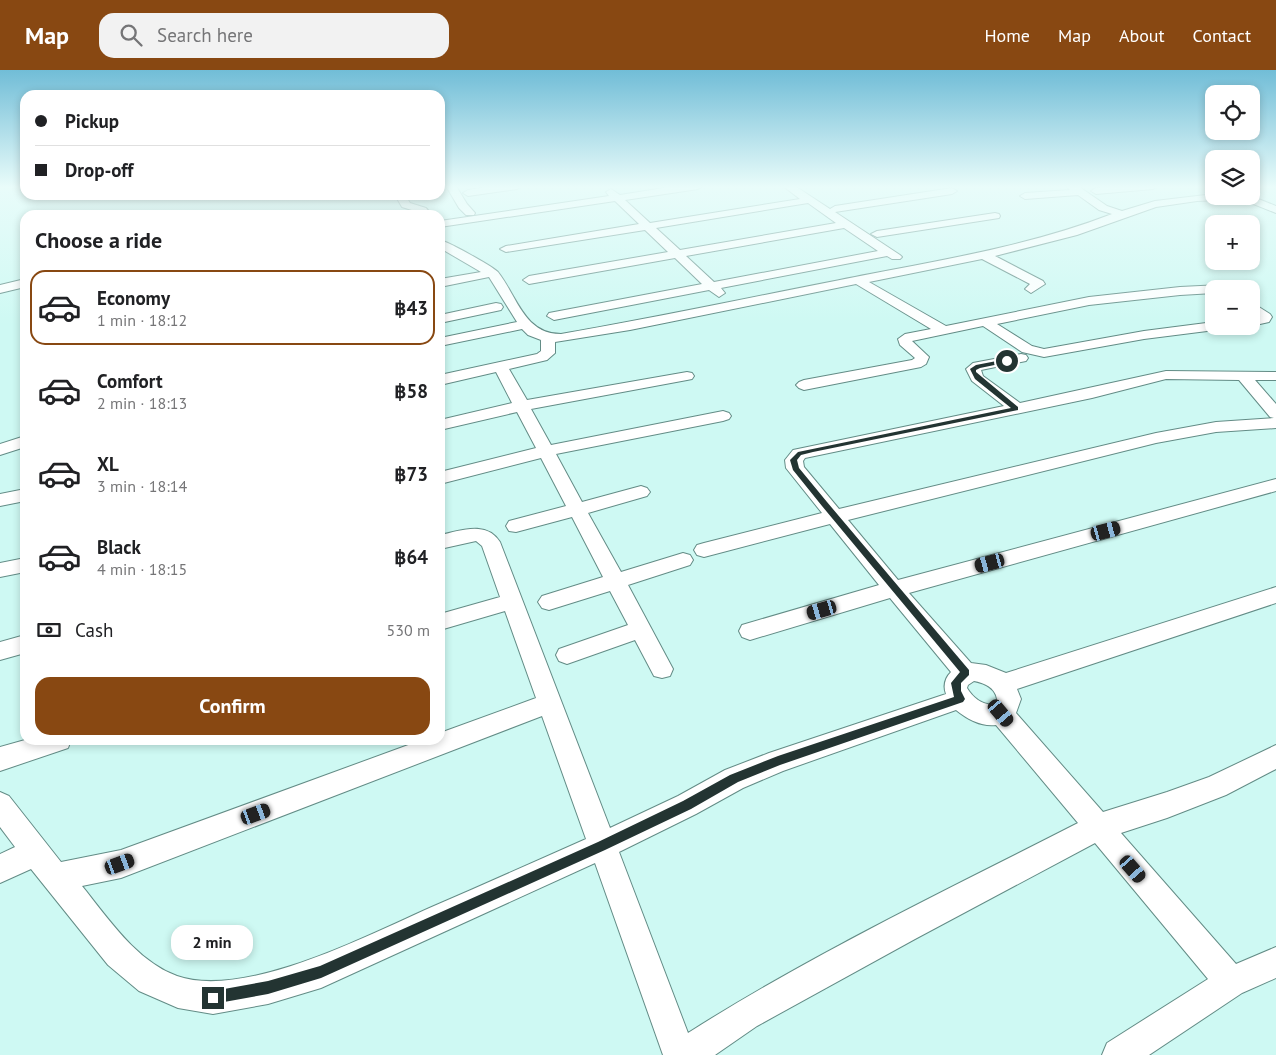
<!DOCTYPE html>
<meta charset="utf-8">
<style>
body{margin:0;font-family:"PT Sans",sans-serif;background:#f2f2f2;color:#202124;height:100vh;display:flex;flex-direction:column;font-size:19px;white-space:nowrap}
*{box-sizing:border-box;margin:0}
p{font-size:16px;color:#757577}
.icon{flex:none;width:28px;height:28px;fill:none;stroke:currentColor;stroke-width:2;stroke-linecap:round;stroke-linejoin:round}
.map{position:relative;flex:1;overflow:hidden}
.drawer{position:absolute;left:20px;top:140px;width:425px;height:535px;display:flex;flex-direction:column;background:#fff;border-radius:15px;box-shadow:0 2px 8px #0003}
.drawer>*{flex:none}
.guide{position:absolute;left:20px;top:20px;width:425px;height:110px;border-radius:15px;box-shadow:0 2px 8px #0003;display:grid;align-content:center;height:110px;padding:0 15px;background:#fff}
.buttons{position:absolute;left:1205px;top:15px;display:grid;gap:10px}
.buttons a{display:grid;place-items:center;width:55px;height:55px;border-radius:10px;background:#fff;box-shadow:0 2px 8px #0003;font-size:25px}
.end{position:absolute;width:22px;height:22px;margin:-11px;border:6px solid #233432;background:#fff;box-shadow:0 0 0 2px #fff}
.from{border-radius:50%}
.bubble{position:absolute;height:35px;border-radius:15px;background:#fff;box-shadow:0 2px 8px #0003;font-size:16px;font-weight:800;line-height:35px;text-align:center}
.car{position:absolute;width:15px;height:30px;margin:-15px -8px;border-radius:6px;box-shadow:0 0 4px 1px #0007;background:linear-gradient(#222 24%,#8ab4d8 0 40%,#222 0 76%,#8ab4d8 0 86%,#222 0)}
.guide b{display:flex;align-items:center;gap:18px;height:48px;font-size:19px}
.guide b+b{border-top:1px solid #e0e0e0}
.guide i{width:12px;height:12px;background:#202124}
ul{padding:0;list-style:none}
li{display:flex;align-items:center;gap:15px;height:75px;margin:0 10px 8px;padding:0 5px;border:2px solid transparent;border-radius:15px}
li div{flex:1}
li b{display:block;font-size:19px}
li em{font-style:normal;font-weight:800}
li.selected{border-color:#884812}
li>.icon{width:45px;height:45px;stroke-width:1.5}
h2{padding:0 15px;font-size:22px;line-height:60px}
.pay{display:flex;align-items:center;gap:12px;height:55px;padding:0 15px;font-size:19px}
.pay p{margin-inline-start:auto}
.primary-button{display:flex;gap:10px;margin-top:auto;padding:10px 15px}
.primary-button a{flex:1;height:58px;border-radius:15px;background:#884812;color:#fff;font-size:20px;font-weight:800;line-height:58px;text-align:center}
header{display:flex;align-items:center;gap:30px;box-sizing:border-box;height:70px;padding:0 25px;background:#884812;color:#fff}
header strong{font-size:24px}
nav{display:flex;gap:28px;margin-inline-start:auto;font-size:18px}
.search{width:350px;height:45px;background:#f2f2f2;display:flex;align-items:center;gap:12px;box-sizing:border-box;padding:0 18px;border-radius:15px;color:#757577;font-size:19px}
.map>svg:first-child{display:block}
</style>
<header>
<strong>Map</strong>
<div class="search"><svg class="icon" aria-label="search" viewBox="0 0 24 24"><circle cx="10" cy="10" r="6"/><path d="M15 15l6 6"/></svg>Search here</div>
<nav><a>Home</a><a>Map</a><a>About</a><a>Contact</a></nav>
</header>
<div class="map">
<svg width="1276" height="985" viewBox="0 0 1276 985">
<rect width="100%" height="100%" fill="#cef9f3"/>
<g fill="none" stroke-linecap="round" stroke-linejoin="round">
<defs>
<g id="minor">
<polygon points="446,116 456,116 467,134 475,143 474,145 466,145 459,138"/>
<polygon points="495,116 522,116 517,119 468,126 463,123 468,120"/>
<path d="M676 116H703L698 119 625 130 650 153 800 129 783 116H795L830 139 835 136 952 118 957 121 952 124 835 142 900 185 902 187 900 189H892L887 186 721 218 725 223 719 227 709 220 554 250 547 246 549 243 702 214 675 188 529 214 523 210 529 206 668 182 645 160 506 182 500 179 506 176 639 154 615 131 440 157V151L609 126 606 122 611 119 620 125ZM808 133 836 153 680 180 656 158ZM844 158 878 181 714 212 686 186Z"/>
<path d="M1066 116H1078L1107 136 1122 141 1155 131 1214 124V126H1251L1276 136V143L1241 129 1197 131 1156 137 1077 165 995 186 1043 211 1045 214 1031 223 1025 219 1030 214 982 189 869 212 946 256 1089 227 1180 217 1221 215 1227 219H1214V223L1180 225 1089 235 997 254 1032 276 1044 279 1144 261 1214 252V256H1222L1215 260 1144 269 1044 287 1022 282 983 256 912 271 929 287 926 294 921 297 804 320 799 318 796 315 799 312 804 310 912 290 915 288 900 275 898 269 905 264 931 259 856 214 630 260 555 272V283L547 290 509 299 527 330 687 302 692 303 694 306 692 309 687 310 531 339 551 375 723 341 729 343 731 346 729 349 723 351 556 384 582 432 641 416 647 418 650 422 647 426 588 443 621 502 683 483 690 485 693 490 690 495 628 515 673 599 670 606 662 608 654 606 635 570 567 594 559 591 556 585 559 579 628 555 610 521 549 540 542 538 538 532 542 526 603 507 572 447 516 462 509 461 506 456 509 451 566 436 541 388 440 414V402L536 378 517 342 440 360V350L512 333 496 302 440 315V305L537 284 541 281V270L528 265 522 259 440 276V268L517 252 489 207 440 217V209L481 202 440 178V170C449 172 492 196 498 202 517 226 524 264 561 264 659 247 757 226 855 207 942 190 1029 176 1112 144L1099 140 1078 125 1025 129 1020 126 1025 123 1070 120Z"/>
<polygon points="1117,116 1158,116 1153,119 1096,124 1091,121 1096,118"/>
<polygon points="65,125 76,125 71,128"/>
<polygon points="395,125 405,125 410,133 426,138 432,145 421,145 418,142 402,137"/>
<polygon points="995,143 999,144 1000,146 999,148 877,167 871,164 877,161"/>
<polygon points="25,209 25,217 0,223 0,215"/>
<polygon points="1251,232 1270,244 1272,247 1269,252 1251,256 1251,248 1256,247 1251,243"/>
<polygon points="496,233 501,234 503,237 501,240 440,253 440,245"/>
<path d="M1021 284 1026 285 1028 288 1026 291 981 300 983 306 1020 333 1166 301 1276 302V310H1255L1276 334V358L1216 362 1156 373 848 450 898 510 1276 409V421L909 523 971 593 986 595 1006 603 1276 517V533L1017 619 1021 629 1016 643 1103 742 1167 722 1209 707 1276 675V699L1226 725 1167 748 1121 763 1236 894 1276 877V908L1242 923 1149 985H1102L1107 973 1208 909 1095 773 915 869 757 956 715 985H663L595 793 321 918 268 934 213 944 178 938 139 921 108 895 31 799 0 813V784L15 777 0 757V722L9 726 61 792 121 780 422 670H440V663L536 628 505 541 440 560V544L500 527 482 476 476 471 440 479V465C460 461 486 450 500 472L610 758 678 726 725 700 769 683 946 624C943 616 945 608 951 602L890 528 750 570 742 567 739 561 742 555 879 515 830 454 704 487 697 485 694 480 697 475 704 473 822 443 786 398 785 390 793 380 1004 336 972 311 966 299 973 293ZM1166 309 1239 310 1270 347 1274 348 1216 352 1156 363 839 439 804 397 803 391 805 388 1092 328ZM974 611C984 613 995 617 997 629L995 634C983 636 973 628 967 618L968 615ZM956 640C967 649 982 657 996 655L1078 753C947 820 812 884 688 963L619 782 696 744 743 718 783 701ZM542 646 586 769C536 791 485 814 434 836 370 864 245 930 177 906 136 891 108 848 82 816L121 808Z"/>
<polygon points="25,366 25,377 0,385 0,374"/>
<polygon points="25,419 25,431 0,436 0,424"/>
<polygon points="25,488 25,502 0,507 0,493"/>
<polygon points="25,565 25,583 0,590 0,572"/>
<polygon points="25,670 71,670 68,678 0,701 0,677"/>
</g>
</defs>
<use href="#minor" stroke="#638c86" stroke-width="2"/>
<use href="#minor" fill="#fff" fill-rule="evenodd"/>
</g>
<linearGradient id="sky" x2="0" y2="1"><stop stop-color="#71bdd7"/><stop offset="0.46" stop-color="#e9fcfa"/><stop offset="1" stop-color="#e9fcfa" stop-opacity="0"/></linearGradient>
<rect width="1276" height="254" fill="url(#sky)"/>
<polygon fill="#233432" points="1007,289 1009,292 980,298 976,300 976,302 1018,337 1018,340 813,382 801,385 797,390 799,398 827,432 969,600 969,605 961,613 961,621 965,629 963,632 780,695 738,712 691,739 605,780 321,908 268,924 213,934 209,932 207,928 209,923 213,921 268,911 320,896 598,772 683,731 730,705 778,686 954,627 951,613 960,602 822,436 793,400 790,390 798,382 1011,338 975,309 970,299 976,295"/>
</svg>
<div class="buttons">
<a><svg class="icon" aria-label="locate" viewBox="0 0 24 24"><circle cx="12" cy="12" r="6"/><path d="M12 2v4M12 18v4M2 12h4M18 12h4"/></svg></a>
<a><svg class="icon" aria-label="layers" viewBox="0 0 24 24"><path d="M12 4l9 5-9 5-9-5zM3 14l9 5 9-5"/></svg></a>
<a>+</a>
<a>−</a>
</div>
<i class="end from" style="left:1007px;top:291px"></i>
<i class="end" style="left:213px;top:928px"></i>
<div class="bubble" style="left:171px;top:855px;width:82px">2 min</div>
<i class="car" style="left:1106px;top:461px;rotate:75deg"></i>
<i class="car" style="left:990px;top:493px;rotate:255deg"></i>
<i class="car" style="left:822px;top:540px;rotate:254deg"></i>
<i class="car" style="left:1001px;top:643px;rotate:140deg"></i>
<i class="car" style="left:256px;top:744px;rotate:70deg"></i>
<i class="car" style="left:120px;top:794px;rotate:70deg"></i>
<i class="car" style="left:1133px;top:799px;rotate:139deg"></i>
<div class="guide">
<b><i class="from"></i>Pickup</b>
<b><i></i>Drop-off</b>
</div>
<section class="drawer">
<h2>Choose a ride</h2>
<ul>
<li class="selected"><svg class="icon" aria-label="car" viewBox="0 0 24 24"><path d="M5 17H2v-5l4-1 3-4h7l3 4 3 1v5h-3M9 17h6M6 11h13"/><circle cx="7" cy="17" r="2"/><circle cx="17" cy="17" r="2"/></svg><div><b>Economy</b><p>1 min · 18:12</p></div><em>฿43</em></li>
<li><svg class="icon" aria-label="car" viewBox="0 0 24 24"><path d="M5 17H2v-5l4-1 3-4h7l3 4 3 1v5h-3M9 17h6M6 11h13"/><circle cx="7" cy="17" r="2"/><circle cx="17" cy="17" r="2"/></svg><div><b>Comfort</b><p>2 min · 18:13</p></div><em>฿58</em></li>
<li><svg class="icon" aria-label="car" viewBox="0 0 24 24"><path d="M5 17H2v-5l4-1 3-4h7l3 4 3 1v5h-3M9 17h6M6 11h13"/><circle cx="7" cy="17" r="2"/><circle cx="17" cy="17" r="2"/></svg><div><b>XL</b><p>3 min · 18:14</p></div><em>฿73</em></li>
<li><svg class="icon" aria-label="car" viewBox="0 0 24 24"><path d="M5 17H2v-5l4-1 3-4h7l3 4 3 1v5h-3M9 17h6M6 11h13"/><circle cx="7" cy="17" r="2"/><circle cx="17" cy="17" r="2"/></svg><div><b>Black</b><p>4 min · 18:15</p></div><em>฿64</em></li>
</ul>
<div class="pay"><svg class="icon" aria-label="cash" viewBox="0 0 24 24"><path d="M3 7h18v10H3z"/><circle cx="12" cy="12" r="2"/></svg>Cash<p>530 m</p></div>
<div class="primary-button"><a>Confirm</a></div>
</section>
</div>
